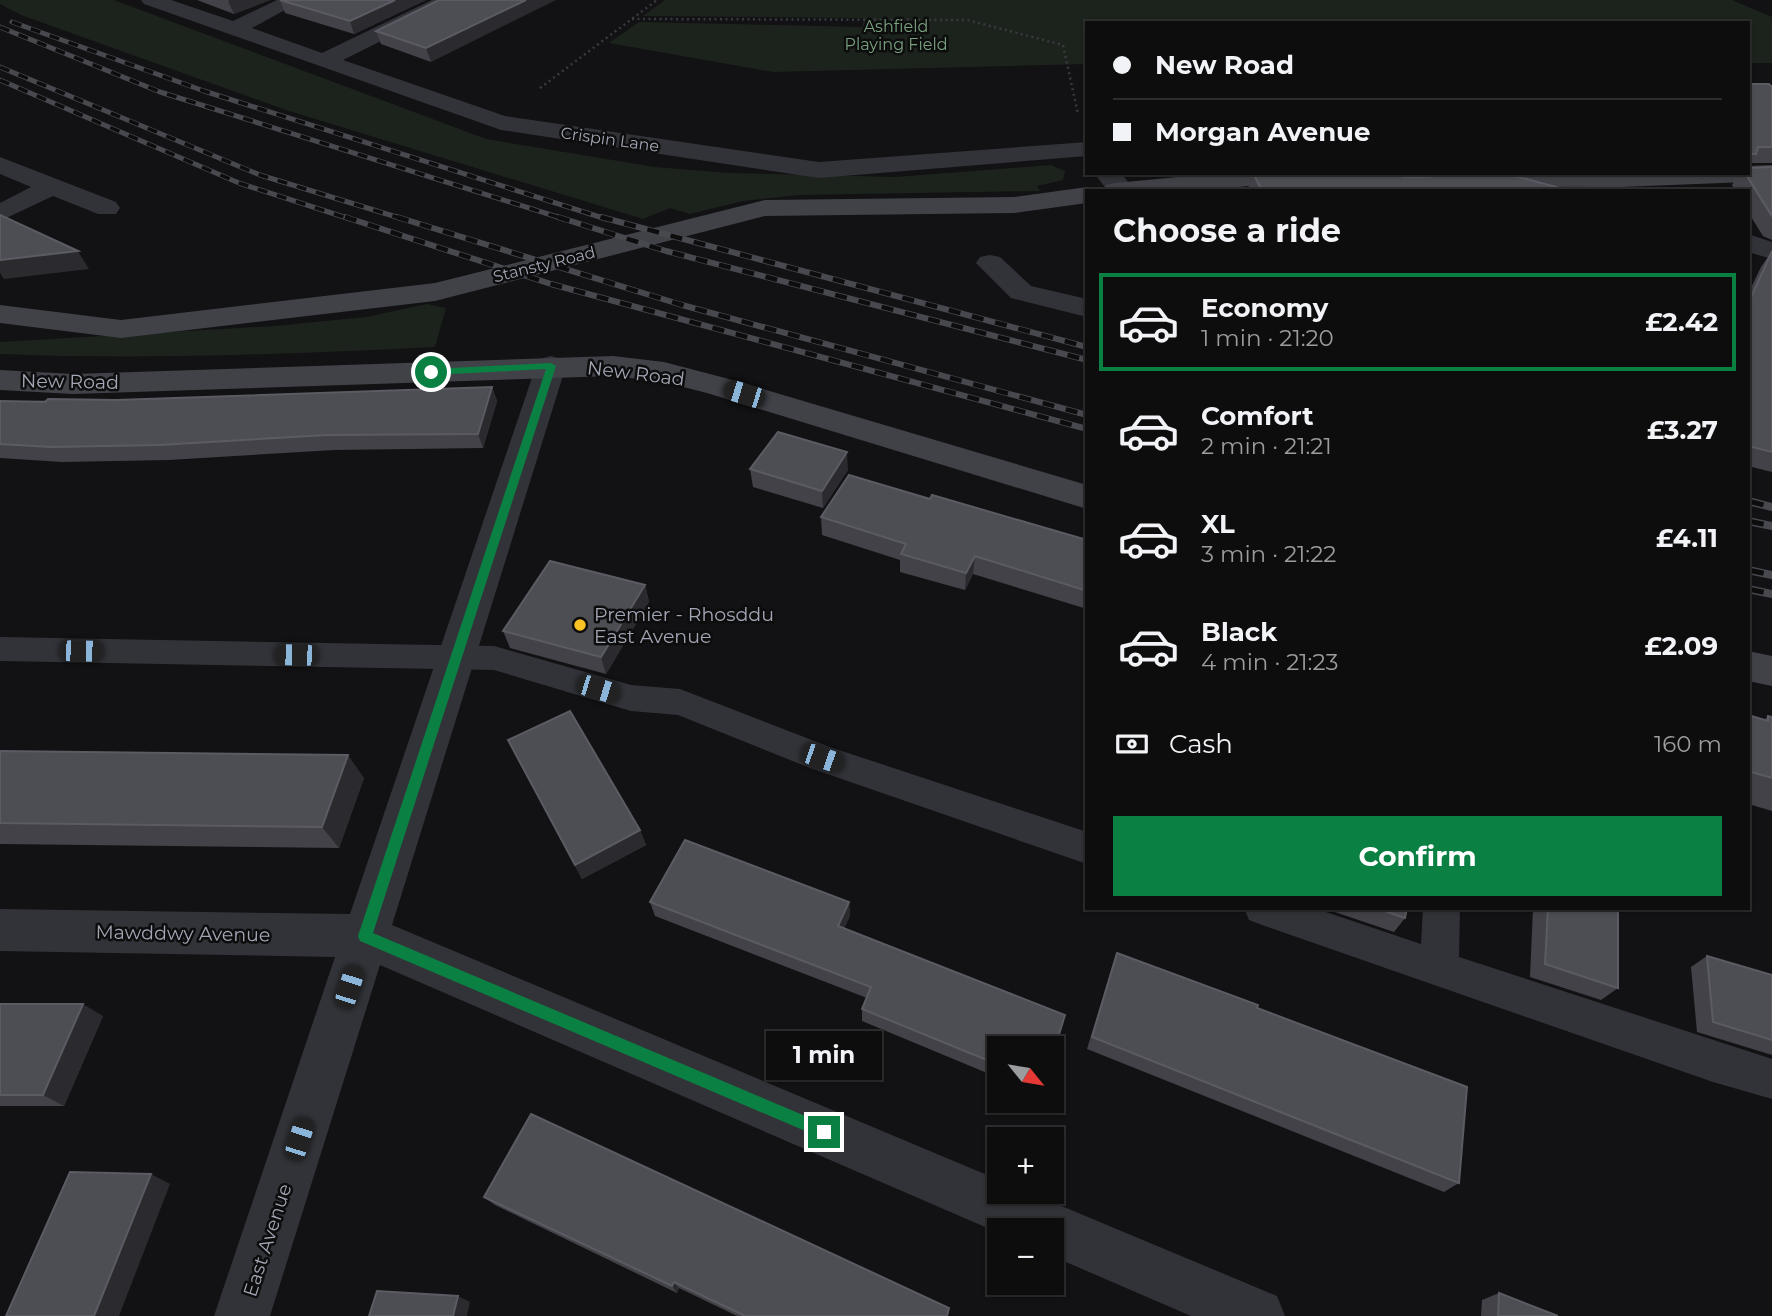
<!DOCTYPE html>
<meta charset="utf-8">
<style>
body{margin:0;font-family:Montserrat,sans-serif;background:#171617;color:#f1f3f6;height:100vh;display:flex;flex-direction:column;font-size:26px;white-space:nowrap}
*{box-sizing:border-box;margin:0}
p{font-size:23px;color:#9b9c9e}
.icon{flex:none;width:38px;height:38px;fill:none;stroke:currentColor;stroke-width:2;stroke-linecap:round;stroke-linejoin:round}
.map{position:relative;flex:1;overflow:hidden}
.details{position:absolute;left:1085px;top:189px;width:665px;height:721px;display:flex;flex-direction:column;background:#0e0d0e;border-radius:0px;box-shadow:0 2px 5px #0004,0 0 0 2px #2e2d2e}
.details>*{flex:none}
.guide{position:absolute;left:1085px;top:21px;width:665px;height:154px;border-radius:0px;box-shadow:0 2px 5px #0004,0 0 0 2px #2e2d2e;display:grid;align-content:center;height:154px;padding:0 28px;background:#0e0d0e}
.needle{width:46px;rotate:120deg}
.buttons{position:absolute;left:987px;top:1036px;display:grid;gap:14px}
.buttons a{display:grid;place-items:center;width:77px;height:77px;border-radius:0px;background:#0e0d0e;box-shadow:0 2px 5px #0004,0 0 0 2px #2e2d2e;font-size:35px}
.end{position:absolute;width:32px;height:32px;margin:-16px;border:9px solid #0b8043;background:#fff;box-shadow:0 0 0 4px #fff}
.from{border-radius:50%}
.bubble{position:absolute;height:49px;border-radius:0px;background:#0e0d0e;box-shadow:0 2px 5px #0004,0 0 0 2px #2e2d2e;font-size:23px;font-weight:700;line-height:49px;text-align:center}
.car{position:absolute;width:21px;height:42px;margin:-21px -10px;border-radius:9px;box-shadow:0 0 5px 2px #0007;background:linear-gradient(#222 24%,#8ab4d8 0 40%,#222 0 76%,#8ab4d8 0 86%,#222 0)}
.guide b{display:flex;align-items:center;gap:24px;height:66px;font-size:26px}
.guide b+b{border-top:2px solid #2e2d2e}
.guide i{width:18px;height:18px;background:#f1f3f6}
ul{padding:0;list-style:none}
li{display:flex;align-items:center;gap:21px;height:98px;margin:0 14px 10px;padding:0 14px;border:4px solid transparent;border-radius:0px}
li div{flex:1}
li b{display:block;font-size:26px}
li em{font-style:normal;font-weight:700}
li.current{border-color:#0b8043}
li>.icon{width:63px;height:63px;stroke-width:1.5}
h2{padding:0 28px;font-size:32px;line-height:84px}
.pay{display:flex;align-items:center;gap:18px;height:77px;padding:0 28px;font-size:26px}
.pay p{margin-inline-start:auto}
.primary-button{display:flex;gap:14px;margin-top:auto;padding:14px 28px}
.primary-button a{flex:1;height:80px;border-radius:0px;background:#0b8043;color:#fff;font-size:28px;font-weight:700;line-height:80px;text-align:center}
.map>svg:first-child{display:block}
</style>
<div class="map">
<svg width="1772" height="1316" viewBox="0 0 1772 1316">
<rect width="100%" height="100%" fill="#121113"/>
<g fill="#1c231d">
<polygon points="0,0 114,0 486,139 655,167 728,173 896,177 1051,165 1065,171 1063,180 1037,186 1040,191 798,195 743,201 690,214 670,208 643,219 289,111 21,15 0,4"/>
<polygon points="665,0 1732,0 1772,17 1772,63 1748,63 1748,23 1087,23 1087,64 773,72 609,43 639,22 862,27 864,18 643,16"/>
<path d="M427 304 446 308 435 347C289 354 145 360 0 354V342L275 326 366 317Z"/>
</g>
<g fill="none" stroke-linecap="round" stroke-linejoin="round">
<g stroke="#383a3f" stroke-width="2.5" stroke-dasharray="2 3.5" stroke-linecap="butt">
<polyline points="632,19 967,20 1063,45 1078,114"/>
<polyline points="540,88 657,0"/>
</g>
<g fill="#323338" fill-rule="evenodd">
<polygon points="0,637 494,646 631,685 680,689 830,747 1087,832 1087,864 810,768 678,715 631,711 494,670 0,661"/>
<polygon points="1244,908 1314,908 1421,944 1423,908 1460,908 1459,957 1772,1059 1772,1099 1713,1082 1262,925 1249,920"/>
</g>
<g fill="#323338" fill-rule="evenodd">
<polygon points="141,0 171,0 233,21 277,0 303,0 252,28 322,53 432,0 458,0 455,4 343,60 505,116 819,162 1087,142 1087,156 819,178 501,130 144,4"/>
<polygon points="0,157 116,202 120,208 116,214 98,214 53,196 0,221 0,203 31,187 0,174"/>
<polygon points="1094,173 1121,173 1134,190 1108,191"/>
<polygon points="1748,234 1772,242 1772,259 1748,252"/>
<polygon points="990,255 1000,257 1031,286 1087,299 1087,317 1011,298 976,263 980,257"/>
<polygon points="551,356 562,359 566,366 392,925 999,1180 999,1192 1028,1192 1277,1296 1285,1316 1191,1316 1052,1256 1052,1230 999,1230 999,1233 380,965 270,1316 214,1316 335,957 0,951 0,909 350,914 536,366 540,359"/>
</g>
<g fill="#404248" fill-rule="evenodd">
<polygon points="1772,165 1772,181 1621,187 1249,186 1197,191 1102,191 1106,185 1115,183 1219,173 1748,173 1748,166"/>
<polygon points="1087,187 1097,191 1087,191 1087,203 1014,213 765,216 435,301 121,338 0,323 0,305 121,320 435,283 765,200 1014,197"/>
<polygon points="613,356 664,362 729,379 1087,485 1087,509 707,393 664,382 613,376 73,394 0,390 0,370 73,374"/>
<polygon points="1748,651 1772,656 1772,686 1748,681"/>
</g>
<defs>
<g id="rail-far2">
<polyline points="12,22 204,91 606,219"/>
<polyline points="0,27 160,92 564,219"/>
<polyline points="0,67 260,175 403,219"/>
<polyline points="0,80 239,183 350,219"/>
</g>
<g id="rail-far1">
<polyline points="345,217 551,284 1087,429"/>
<polyline points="397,217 682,305 1087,415"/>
<polyline points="558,217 666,251 1087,360"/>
<polyline points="601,217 1087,347"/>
</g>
<g id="rail">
<polyline points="1748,501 1772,507"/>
<polyline points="1748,521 1772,526"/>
<polyline points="1748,570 1772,575"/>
<polyline points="1748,589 1772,594"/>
</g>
</defs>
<use href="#rail-far2" stroke="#47494f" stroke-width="5"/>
<use href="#rail-far1" stroke="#47494f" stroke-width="6"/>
<use href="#rail" stroke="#47494f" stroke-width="8"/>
<use href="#rail-far2" stroke="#0d0d0e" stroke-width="3.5" stroke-dasharray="10" stroke-linecap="butt"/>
<use href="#rail-far1" stroke="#0d0d0e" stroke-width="4.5" stroke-dasharray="12" stroke-linecap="butt"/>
<use href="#rail" stroke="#0d0d0e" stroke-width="5" stroke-dasharray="16" stroke-linecap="butt"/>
</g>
<g fill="#434248">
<polygon points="197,0 270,0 234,14"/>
<polygon points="280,0 426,0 354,34 285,13"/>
<polygon points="439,0 431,62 381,44 376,31"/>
<polygon points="1748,84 1772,87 1772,163 1750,163 1748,166"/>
<polygon points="1772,167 1772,240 1763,236 1748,212 1748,191 1735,191 1732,185 1739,173 1748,173"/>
<polygon points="1252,173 1400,173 1403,177 1571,191 1249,191 1248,189"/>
<polygon points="1772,251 1772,472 1748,466 1748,294 1761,267"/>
<polygon points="492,387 497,401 483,448 334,450 169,460 62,462 0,458 0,401 116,400"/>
<polygon points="750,469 848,470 823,508 753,487"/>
<polygon points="930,499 1087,540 1087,609 973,574 965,590 900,572 900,560 822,535 821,517"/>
<polygon points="645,585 649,602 606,674 510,648 503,631"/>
<polygon points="1748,715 1764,720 1768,716 1772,717 1772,811 1752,805 1752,800 1748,799"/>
<polygon points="508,740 640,830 646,845 582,879"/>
<polygon points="0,751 364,778 339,848 0,844"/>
<polygon points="650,902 849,902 850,916 844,928 999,1048 999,1078 862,1021 862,1009 867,998 655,916"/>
<polygon points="1323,908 1407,908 1405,918 1394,932"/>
<polygon points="1533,908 1618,908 1618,988 1601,1000 1530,977"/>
<polygon points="1117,953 1257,1008 1459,1183 1444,1192 1087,1049 1112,967"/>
<polygon points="1707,956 1772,975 1772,1055 1697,1032 1691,967"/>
<polygon points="0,1004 103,1016 64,1106 0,1106"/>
<polygon points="484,1197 947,1316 737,1316 679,1288 677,1293 495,1205"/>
<polygon points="1499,1293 1558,1316 1481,1316 1482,1300"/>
</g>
<g fill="#2b2a2e">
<polygon points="230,0 270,0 234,14 228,1"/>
<polygon points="395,0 426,0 354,34 350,21"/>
<polygon points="526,0 556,0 431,62 426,48"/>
<polygon points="78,251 89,269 4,279 0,273 0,260"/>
<polygon points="492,387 497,401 483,448 478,434"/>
<polygon points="847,452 848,470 823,508 822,491"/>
<polygon points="975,556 973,574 965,590 966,573"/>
<polygon points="645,585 649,602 606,674 601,657"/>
<polygon points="348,755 364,778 339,848 322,827"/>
<polygon points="640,830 646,845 582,879 575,865"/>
<polygon points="849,902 850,916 839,940 838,926"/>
<polygon points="83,1004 103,1016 64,1106 43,1095"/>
<polygon points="151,1174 170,1184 119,1316 94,1316"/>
<polygon points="674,1282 679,1288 677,1293 672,1286"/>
<polygon points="458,1296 470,1302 467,1316 453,1316"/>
</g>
<g fill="#4d4d54" stroke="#5b5b63" stroke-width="2">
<polygon points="280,0 395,0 350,21"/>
<polygon points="439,0 526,0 426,48 376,31"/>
<polygon points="1748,84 1769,84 1772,87 1772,147 1758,147 1756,154 1748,154"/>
<polygon points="1772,167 1772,216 1745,173 1748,173 1748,168"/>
<polygon points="1253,173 1400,173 1403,177 1430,177 1431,173 1504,173 1571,191 1262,191"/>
<polygon points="0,215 78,251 0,260"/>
<polygon points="1772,251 1772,452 1748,446 1748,304"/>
<polygon points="492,387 478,434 327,435 159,445 51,447 0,444 0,401 45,402 48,399 116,400"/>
<polygon points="778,432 847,452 822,491 750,469"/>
<polygon points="849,475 930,499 932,495 1087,540 1087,591 975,556 966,573 901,554 906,544 821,517"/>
<polygon points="550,561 645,585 601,657 503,631"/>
<polygon points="570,711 640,830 575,865 508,740"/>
<polygon points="1748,715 1768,721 1768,716 1772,717 1772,778 1748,771"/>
<polygon points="0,751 348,755 322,827 0,823"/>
<polygon points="685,840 849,902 838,926 1065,1015 1052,1057 1052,1048 999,1048 999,1065 862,1009 871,987 650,902"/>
<polygon points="1376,908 1407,908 1405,918"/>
<polygon points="1548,908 1618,908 1618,988 1545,964"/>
<polygon points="1117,953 1258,1005 1257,1008 1467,1087 1459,1183 1092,1037"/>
<polygon points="1707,956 1772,975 1772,1040 1713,1022"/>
<polygon points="0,1004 83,1004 43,1095 0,1095"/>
<polygon points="531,1114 949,1308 947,1316 745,1316 674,1282 672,1286 484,1197"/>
<polygon points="70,1172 151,1174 94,1316 6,1316"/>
<polygon points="377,1291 458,1296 453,1316 369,1316"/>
<polygon points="1499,1293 1558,1316 1498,1316"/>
</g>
<polygon fill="#0b8043" points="551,363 556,366 373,933 829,1126 831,1132 824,1139 360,941 358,936 546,369 431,375 426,372 431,369"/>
<circle fill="#f9c324" stroke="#0d0d0e" stroke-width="2.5" cx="580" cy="625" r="7"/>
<g text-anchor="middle" stroke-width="5" stroke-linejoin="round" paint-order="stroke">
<g font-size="16" fill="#78a07e" stroke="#0d0d0e">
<text x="896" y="32">Ashfield<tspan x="896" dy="18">Playing Field</tspan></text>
</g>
<g font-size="16" fill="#a2a6b4" stroke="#0d0d0e">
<text transform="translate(610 139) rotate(8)" y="6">Crispin Lane</text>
<text transform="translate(544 264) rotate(-14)" y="6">Stansty Road</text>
</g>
<g font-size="19" fill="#a2a6b4" stroke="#0d0d0e">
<text transform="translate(636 373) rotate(7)" y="7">New Road</text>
<text transform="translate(70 381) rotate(1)" y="7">New Road</text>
<text transform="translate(183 933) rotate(1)" y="7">Mawddwy Avenue</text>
<text transform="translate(267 1240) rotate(-72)" y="7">East Avenue</text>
</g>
<g font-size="19" fill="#a2a6b4" stroke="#0d0d0e" text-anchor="start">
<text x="594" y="621">Premier - Rhosddu<tspan x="594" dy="22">East Avenue</tspan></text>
</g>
</g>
</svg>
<div class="buttons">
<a><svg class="needle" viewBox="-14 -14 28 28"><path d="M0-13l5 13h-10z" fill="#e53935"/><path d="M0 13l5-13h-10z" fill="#9b9c9e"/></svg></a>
<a>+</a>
<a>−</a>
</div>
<i class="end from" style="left:431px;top:372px"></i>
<i class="end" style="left:824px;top:1132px"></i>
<div class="bubble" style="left:766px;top:1031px;width:116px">1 min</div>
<i class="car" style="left:744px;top:394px;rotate:287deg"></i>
<i class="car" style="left:81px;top:651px;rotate:91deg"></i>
<i class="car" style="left:296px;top:655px;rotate:271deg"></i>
<i class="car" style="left:598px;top:689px;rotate:107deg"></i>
<i class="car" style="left:822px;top:758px;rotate:109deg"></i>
<i class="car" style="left:349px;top:987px;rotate:18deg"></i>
<i class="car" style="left:299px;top:1139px;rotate:18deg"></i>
<div class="guide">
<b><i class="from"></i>New Road</b>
<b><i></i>Morgan Avenue</b>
</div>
<section class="details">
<h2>Choose a ride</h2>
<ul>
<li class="current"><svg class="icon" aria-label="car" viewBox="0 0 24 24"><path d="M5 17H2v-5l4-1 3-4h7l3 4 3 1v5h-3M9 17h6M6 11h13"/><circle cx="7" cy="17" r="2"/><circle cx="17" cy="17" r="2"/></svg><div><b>Economy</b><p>1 min · 21:20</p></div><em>£2.42</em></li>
<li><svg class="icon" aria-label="car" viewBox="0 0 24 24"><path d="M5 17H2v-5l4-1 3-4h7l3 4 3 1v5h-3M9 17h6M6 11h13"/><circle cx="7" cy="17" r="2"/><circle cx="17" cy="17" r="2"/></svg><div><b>Comfort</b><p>2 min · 21:21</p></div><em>£3.27</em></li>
<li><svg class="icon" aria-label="car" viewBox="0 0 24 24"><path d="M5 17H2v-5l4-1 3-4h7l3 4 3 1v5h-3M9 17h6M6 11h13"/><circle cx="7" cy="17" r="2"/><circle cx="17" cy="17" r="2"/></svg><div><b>XL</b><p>3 min · 21:22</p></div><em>£4.11</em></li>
<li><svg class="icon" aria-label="car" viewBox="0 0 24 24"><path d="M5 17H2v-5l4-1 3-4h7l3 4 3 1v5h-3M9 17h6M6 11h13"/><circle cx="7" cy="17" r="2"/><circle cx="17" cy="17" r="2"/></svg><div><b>Black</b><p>4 min · 21:23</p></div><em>£2.09</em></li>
</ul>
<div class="pay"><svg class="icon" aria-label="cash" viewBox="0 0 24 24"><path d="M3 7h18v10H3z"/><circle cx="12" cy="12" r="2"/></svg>Cash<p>160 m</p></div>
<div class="primary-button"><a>Confirm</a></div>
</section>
</div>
